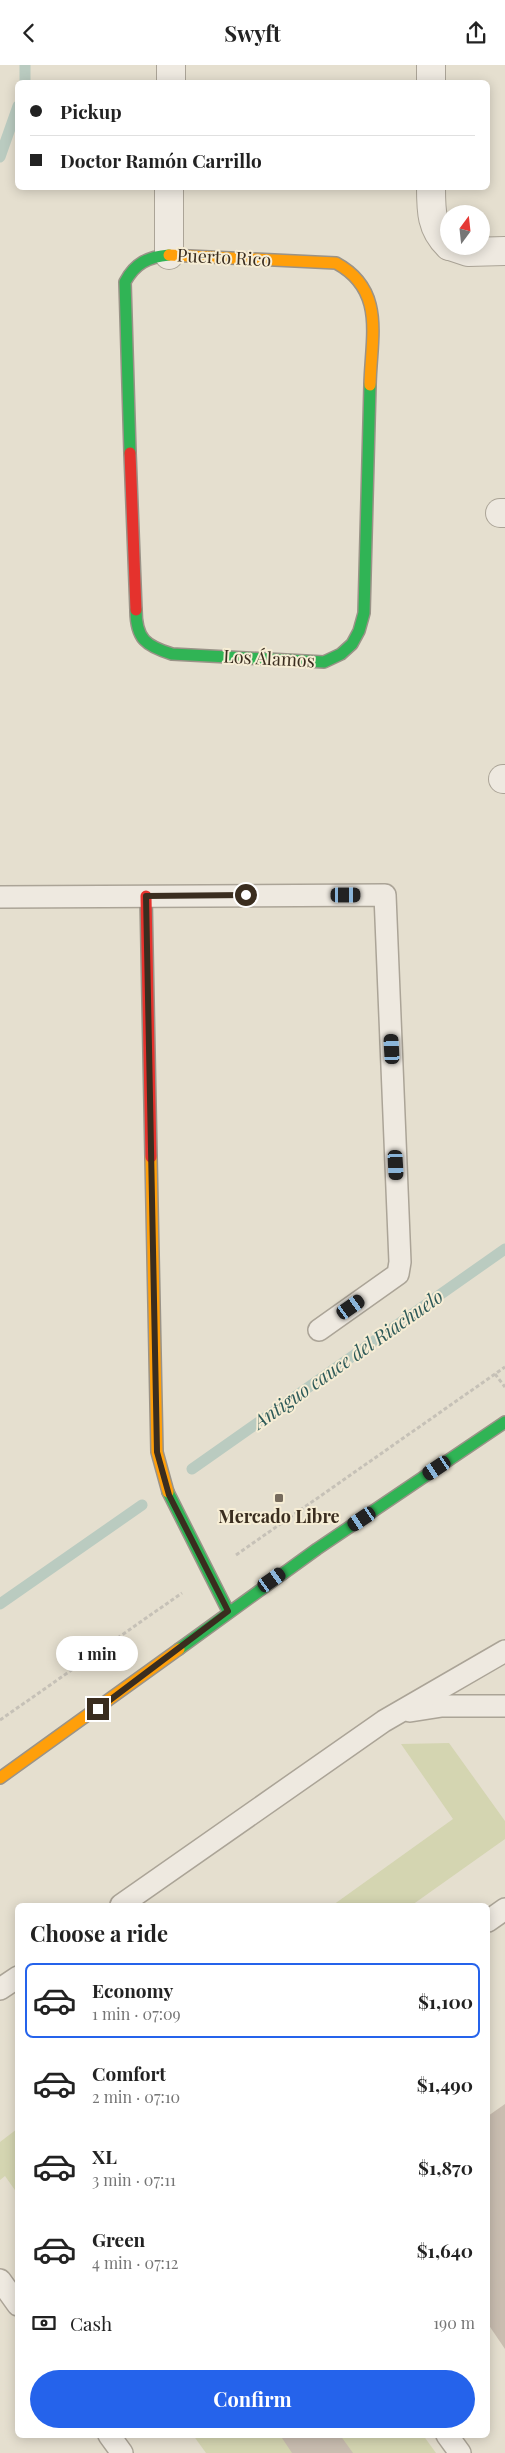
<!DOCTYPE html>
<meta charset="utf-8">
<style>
body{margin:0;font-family:"Playfair Display",serif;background:#f2f2f2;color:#222;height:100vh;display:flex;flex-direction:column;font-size:19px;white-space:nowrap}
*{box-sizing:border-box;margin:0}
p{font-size:16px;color:#767676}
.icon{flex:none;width:28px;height:28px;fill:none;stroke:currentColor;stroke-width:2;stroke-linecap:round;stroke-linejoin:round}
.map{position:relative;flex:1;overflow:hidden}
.sheet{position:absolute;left:15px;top:1838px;width:475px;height:535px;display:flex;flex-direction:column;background:#fff;border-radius:8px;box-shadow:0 2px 12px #0003}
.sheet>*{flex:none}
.guide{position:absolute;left:15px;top:15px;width:475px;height:110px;border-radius:8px;box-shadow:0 2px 12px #0003;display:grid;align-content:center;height:110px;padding:0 15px;background:#fff}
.needle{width:32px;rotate:15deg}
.tools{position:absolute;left:440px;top:140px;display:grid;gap:10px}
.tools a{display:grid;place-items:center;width:50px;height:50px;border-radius:50%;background:#fff;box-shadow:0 2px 12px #0003;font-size:25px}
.end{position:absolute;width:22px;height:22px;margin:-11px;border:6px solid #3a2d1f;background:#fff;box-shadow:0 0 0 2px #fff}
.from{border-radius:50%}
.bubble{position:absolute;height:35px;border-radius:18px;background:#fff;box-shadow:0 2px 12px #0003;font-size:16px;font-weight:700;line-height:35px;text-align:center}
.car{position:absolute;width:15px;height:30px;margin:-15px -8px;border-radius:6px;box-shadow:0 0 4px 1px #0007;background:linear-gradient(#222 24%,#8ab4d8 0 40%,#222 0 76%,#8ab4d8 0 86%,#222 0)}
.guide b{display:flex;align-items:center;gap:18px;height:48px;font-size:19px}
.guide b+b{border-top:1px solid #e0e0e0}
.guide i{width:12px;height:12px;background:#222}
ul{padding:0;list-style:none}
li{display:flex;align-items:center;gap:15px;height:75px;margin:0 10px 8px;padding:0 5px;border:2px solid transparent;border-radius:8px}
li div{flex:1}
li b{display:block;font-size:19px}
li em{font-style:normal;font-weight:700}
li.active{border-color:#2563eb}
li>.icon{width:45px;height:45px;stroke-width:1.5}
h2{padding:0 15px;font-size:22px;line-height:60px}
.pay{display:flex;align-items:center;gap:12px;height:55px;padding:0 15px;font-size:19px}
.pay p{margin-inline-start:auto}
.action{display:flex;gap:10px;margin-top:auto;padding:10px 15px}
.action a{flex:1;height:58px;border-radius:30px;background:#2563eb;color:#fff;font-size:20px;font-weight:700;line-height:58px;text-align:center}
header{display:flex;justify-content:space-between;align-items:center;height:65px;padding:0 15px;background:#fff;font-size:22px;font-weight:700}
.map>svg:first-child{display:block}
</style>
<header><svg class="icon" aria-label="back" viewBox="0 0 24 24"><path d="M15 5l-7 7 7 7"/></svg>Swyft<svg class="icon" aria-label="share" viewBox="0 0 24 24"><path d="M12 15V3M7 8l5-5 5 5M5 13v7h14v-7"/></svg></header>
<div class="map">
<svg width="505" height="2388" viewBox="0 0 505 2388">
<rect width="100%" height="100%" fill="#e5dfcf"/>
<g fill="#d4d5b1">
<polygon points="449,1678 505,1756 505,1774 412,1840 333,1840 453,1754 401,1679"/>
<polygon points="17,2064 17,2128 5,2111 0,2115 0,2077"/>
<polygon points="193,2370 423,2370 436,2388 206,2388"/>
</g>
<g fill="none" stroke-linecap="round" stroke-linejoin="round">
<g stroke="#bacbc0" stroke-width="11">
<polyline points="25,0 25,18"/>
<polyline points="0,92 18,41"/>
<polyline points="192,1404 505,1184"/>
<polyline points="0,1539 142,1440"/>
</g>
</g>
<g fill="#c9bdb0">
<polygon points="505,2039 505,2284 488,2259 488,2051"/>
<polygon points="280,2370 340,2370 353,2388 292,2388"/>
</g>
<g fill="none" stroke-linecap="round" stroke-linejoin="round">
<defs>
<g id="lane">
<polyline points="0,832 385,830 400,1197 398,1209 319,1265"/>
<polyline points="410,1646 442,1641 505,1641"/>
<polyline points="121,1840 384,1656 505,1586"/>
<polyline points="488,1856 505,1844"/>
<polyline points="0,1924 18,1912"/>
<polyline points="0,2215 18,2240"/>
<polyline points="109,2370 122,2388"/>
<polyline points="447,2370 460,2388"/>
</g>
<g id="street">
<polyline points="171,18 171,0"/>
<polyline points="431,18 431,0"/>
<path d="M431 122C431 146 431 164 449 181"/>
<polyline points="450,181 468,187 505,186"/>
<polyline points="169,190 169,122"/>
<polyline points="500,448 505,448"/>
<polyline points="503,714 505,714"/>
</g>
<g id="fast">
<path d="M130 388 125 217C135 198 148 192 169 190"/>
<path d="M136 545C136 574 146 581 172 589L324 597 341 589 352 579 359 566 364 548 370 320"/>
<polyline points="168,1427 228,1546"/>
<polyline points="179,1584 317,1484 505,1357"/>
</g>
<g id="slow">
<path d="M169 190 336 198C386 225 371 272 370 320"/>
<polyline points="151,1092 157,1387 168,1427"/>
<polyline points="0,1713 179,1584"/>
</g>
<g id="jam">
<polyline points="130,388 136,545"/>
<polyline points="146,831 151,1092"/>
</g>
</defs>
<use href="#lane" stroke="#aba497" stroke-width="24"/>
<use href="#street" stroke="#aba497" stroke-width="30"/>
<use href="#fast" stroke="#9a9388" stroke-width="14"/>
<use href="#slow" stroke="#9a9388" stroke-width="14"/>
<use href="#jam" stroke="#9a9388" stroke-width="14"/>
<g stroke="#c6c1b7" stroke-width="3" stroke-dasharray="4 2.5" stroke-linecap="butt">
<polyline points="495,1309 505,1322"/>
<polyline points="236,1490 505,1302"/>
<polyline points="0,1655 182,1528"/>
</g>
<use href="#lane" stroke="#eee9e0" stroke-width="21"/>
<use href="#street" stroke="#eee9e0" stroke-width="28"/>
<use href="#fast" stroke="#30b455" stroke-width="11"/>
<use href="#slow" stroke="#ff9f0a" stroke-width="11"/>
<use href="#jam" stroke="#e5322d" stroke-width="11"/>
</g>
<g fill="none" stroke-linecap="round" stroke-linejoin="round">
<polyline stroke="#3a2d1f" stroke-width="6" points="98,1644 228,1546 169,1430 157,1387 146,831 246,830"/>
</g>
<rect fill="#766b5d" stroke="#f6edd5" stroke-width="2" x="274" y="1428" width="10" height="10" rx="2.5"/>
<g text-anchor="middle" stroke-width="4" stroke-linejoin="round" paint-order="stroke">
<g font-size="18" fill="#3a2d1f" stroke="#f6edd5">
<text transform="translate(224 193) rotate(3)" y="6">Puerto Rico</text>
<text transform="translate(269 594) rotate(3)" y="6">Los Álamos</text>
</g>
<g font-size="18" font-weight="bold" fill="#3a2d1f" stroke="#f6edd5">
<text x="279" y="1458">Mercado Libre</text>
</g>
<g font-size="19" font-style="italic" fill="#2e5a58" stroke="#f6edd5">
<text transform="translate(348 1294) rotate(-35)" y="7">Antiguo cauce del Riachuelo</text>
</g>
</g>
</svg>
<div class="tools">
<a><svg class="needle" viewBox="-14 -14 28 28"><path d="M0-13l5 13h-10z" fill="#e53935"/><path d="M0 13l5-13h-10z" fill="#767676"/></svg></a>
</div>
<i class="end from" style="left:246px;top:830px"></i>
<i class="end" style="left:98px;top:1644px"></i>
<div class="bubble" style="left:56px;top:1571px;width:82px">1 min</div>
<i class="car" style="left:346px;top:830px;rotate:90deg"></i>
<i class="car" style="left:392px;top:984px;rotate:357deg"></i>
<i class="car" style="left:396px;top:1100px;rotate:177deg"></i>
<i class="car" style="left:351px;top:1242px;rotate:55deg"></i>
<i class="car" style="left:437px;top:1403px;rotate:236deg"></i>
<i class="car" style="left:362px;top:1454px;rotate:236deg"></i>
<i class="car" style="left:272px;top:1515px;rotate:55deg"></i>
<div class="guide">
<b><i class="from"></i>Pickup</b>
<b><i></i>Doctor Ramón Carrillo</b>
</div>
<section class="sheet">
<h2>Choose a ride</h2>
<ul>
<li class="active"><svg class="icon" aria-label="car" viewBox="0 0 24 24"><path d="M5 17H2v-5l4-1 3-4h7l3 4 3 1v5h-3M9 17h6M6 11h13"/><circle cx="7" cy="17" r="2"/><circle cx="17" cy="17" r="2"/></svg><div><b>Economy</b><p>1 min · 07:09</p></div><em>$1,100</em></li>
<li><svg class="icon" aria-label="car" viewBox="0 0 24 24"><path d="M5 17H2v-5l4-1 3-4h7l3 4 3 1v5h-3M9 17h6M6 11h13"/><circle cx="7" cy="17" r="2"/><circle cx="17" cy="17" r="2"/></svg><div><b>Comfort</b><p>2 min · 07:10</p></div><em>$1,490</em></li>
<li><svg class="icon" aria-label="car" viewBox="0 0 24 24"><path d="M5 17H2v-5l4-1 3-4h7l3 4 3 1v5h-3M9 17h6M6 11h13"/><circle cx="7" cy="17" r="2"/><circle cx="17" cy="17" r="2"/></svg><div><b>XL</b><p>3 min · 07:11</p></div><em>$1,870</em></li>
<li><svg class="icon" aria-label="car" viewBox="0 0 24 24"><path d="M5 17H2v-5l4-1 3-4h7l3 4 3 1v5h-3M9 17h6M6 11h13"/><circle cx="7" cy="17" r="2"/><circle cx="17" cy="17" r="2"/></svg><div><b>Green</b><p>4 min · 07:12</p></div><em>$1,640</em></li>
</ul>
<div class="pay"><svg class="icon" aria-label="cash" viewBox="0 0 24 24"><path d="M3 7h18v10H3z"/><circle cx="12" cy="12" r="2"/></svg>Cash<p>190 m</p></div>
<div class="action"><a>Confirm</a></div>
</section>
</div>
